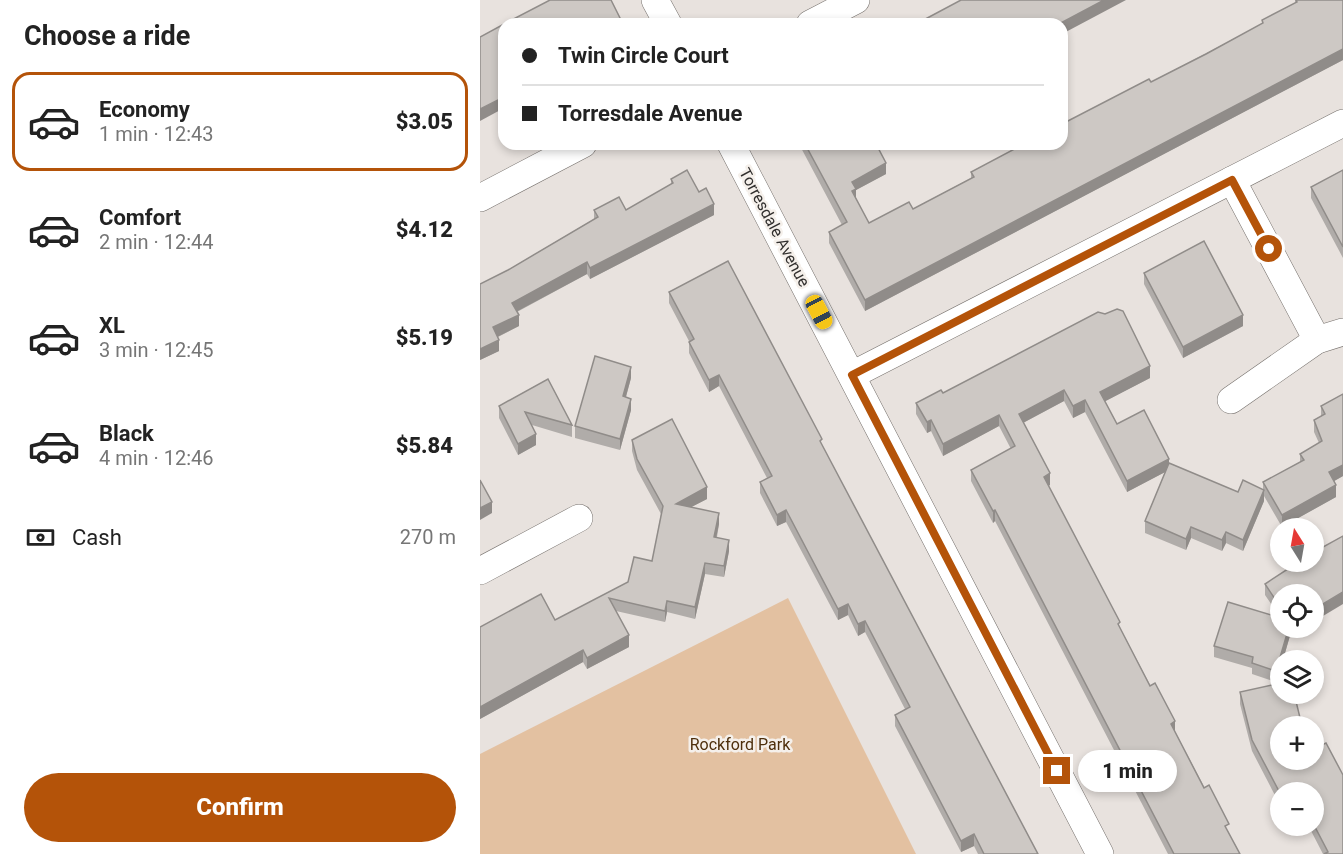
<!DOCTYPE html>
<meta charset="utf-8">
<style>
body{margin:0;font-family:Roboto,sans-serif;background:#f6f6f6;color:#222;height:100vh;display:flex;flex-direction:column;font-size:22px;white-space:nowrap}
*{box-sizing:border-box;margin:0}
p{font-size:20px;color:#767676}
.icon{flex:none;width:33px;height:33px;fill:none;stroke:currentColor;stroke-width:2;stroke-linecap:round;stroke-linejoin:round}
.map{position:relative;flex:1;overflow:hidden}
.panel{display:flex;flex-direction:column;background:#fff;width:480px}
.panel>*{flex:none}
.banner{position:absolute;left:18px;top:18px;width:570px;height:132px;border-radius:18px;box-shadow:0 3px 9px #0003;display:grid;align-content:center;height:132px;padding:0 24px;background:#fff}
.needle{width:39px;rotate:349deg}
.controls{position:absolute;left:790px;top:518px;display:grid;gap:12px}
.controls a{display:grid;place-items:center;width:54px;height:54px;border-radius:50%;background:#fff;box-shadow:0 3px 9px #0003;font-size:30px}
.end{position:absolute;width:27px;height:27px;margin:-14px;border:8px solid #b45309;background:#fff;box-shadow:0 0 0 3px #fff}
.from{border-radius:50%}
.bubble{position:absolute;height:42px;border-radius:21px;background:#fff;box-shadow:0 3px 9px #0003;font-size:20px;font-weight:800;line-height:42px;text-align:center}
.car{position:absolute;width:18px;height:36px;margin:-18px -9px;border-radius:8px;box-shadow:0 0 4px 2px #0007;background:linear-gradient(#f5c518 24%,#345 0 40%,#f5c518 0 76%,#345 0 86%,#f5c518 0)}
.banner b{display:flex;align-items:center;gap:21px;height:57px;font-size:22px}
.banner b+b{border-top:2px solid #e0e0e0}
.banner i{width:15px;height:15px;background:#222}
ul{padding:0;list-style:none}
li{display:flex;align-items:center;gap:18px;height:99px;margin:0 12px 9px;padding:0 12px;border:3px solid transparent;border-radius:18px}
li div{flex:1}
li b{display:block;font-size:22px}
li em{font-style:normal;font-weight:800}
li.active{border-color:#b45309}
li>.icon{width:54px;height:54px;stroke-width:1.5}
h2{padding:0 24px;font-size:27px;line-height:72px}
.pay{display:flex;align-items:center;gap:15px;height:66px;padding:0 24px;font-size:22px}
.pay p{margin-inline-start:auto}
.cta{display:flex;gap:12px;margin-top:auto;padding:12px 24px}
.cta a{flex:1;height:69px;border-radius:36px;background:#b45309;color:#fff;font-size:24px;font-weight:800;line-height:69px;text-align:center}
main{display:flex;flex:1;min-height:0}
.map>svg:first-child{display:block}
</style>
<main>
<section class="panel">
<h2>Choose a ride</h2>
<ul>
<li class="active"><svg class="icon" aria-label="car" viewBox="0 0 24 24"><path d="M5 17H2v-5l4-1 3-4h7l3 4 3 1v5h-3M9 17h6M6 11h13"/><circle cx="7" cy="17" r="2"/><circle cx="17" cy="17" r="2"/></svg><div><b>Economy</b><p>1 min · 12:43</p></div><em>$3.05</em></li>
<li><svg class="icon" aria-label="car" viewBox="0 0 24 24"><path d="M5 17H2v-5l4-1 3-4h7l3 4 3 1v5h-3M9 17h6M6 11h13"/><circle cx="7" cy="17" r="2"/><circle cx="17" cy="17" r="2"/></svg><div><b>Comfort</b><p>2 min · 12:44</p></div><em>$4.12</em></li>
<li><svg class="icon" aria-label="car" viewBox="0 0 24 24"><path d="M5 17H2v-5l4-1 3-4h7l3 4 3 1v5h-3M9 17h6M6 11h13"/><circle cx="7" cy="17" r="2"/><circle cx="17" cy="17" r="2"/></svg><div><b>XL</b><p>3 min · 12:45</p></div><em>$5.19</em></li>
<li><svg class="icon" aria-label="car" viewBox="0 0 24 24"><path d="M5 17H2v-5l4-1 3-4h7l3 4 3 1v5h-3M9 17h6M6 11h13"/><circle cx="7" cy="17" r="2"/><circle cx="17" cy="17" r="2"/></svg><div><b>Black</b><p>4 min · 12:46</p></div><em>$5.84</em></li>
</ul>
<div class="pay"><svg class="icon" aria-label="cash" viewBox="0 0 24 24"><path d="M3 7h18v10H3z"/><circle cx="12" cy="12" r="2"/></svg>Cash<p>270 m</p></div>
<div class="cta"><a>Confirm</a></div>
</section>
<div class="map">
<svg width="863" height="854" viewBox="0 0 863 854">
<rect width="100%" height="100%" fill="#e8e2de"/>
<polygon fill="#e3c1a1" points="308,598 436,854 0,854 0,754"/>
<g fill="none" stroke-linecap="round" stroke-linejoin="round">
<defs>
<g id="minor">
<polyline points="175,0 188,24"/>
<polyline points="330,24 376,0"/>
<polyline points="251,144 620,854"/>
<polyline points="752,180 837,340"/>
<polyline points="0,198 103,144"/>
<polyline points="372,375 863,123"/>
<polyline points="751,400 837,340 863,332"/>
<polyline points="0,571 99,518"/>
</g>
</defs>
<use href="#minor" stroke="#76716d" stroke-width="28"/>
<use href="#minor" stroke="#fff" stroke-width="27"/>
</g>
<g fill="#b0aca9">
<polygon points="815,0 863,0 863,60 385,311 349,243 349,232 362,225 319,144 396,144 406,174 376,190 376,199 389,223 433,209 491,178 491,172 671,82 782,24 782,20 815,3"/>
<polygon points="863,170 863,258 831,198 831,187"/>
<polygon points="191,179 219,192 234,215 110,279 107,274 37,312 39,326 18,337 19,351 0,360 28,270 114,219 114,210 146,210 191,185"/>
<polygon points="664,273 763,326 703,358 664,284"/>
<polygon points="189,292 342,446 558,854 498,854 494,846 481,852 415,726 415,715 425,709 385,632 378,636 368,615 358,620 306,522 297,526 280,493 280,482 287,478 239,386 229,392 209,353 209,341 189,303"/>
<polygon points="151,378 146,397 151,410 140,450 95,438 95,426"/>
<polygon points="670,378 625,401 637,424 689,464 758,492 783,489 783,482 820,462 820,454 839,443 834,432 834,420 841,417 841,406 863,394 863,476 854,481 856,497 802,527 784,496 784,501 763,551 746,543 742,551 711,538 706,550 665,533 665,521 685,472 647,492 605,412 593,418 584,401 543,423 570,485 568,486 640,628 760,854 688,854 515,521 513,523 491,481 491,470 531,449 519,426 463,456 451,431 447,433 436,414 436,403 463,393"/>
<polygon points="68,379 92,425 92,437 52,425 56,445 38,455 19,418 19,406"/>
<polygon points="152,440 227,499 211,507 239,524 237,537 249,551 244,577 225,574 215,619 187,612 185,622 136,611 149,647 107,669 103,662 0,719 0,627 75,620 148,582 172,561 181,514 157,470 152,451"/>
<polygon points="863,536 838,619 834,613 834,594 801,594 801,627 811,627 811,632 803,660 801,660 801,665 796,682 772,674 772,668 734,657 734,646 800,617 785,595 785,584"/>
<polygon points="760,692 801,759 842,745 863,854 843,854 828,825 834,825 834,792 801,792 801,807 772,751 760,704"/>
</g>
<g fill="#908c89">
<polygon points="624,0 646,0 582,34 582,24 579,24"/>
<polygon points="863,49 863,60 385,311 385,300"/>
<polygon points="24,97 24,108 0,121 0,109"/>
<polygon points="406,163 406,174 376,190 376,201 372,203 372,182"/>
<polygon points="234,204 234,215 110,279 110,268"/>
<polygon points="107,262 107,274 32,314 32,303"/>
<polygon points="39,315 39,326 13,339 13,327"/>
<polygon points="763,315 763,326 703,358 703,347"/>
<polygon points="19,340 19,351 0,360 0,349"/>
<polygon points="670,366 670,378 620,404 620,392"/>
<polygon points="151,367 151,378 143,407 143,396"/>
<polygon points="239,375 239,386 229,392 229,380"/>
<polygon points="584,390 584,401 539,425 539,414"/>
<polygon points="151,399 151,410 140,450 140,439"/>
<polygon points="605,400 605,412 593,418 593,406"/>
<polygon points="519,415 519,426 463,456 463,444"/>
<polygon points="451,420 451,431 447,433 447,422"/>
<polygon points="56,434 56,445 38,455 38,444"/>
<polygon points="689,459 689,470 647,492 647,481"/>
<polygon points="863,465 863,476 849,484 849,472"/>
<polygon points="570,473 570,485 564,488 564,477"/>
<polygon points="856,485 856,497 802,527 802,515"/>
<polygon points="227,487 227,499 196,515 196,504"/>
<polygon points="784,490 784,501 763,551 763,540"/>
<polygon points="12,502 12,513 0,520 0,508"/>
<polygon points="306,510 306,522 297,526 297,515"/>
<polygon points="515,510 515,521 513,523 513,511"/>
<polygon points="239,513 239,524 234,548 234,537"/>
<polygon points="711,527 711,538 706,550 706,539"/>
<polygon points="746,532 746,543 742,551 742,540"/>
<polygon points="249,540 249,551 244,577 244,566"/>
<polygon points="225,563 225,574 215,619 215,607"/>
<polygon points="863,592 863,604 838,619 838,607"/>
<polygon points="187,601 187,612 185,622 185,611"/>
<polygon points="368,604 368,615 358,620 358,609"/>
<polygon points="385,621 385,632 378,636 378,624"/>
<polygon points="807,627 811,627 811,632 803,660 801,660 801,665 796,682 796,671"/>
<polygon points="149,635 149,647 107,669 107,658"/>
<polygon points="103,650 103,662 0,719 0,707"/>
<polygon points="695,721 695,733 691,724"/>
<polygon points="494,834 494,846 481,852 481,841"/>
</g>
<g fill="#cdc8c4" stroke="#908c89" stroke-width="1.5">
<polygon points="70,0 131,0 143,24 24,24"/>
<polygon points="481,0 624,0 579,24 436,24"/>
<polygon points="816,0 863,0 863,49 385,300 349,232 367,222 325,144 396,144 406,163 372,182 376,189 372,191 389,223 429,202 433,209 494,177 491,172 544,144 582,144 582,124 669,79 671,82 726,54 783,23 782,20 817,2"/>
<polygon points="24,24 24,97 0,109 0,37"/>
<polygon points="207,170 219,192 226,188 234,204 110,268 107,262 32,303 39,315 13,327 19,340 0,349 0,284 28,270 118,217 114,210 139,197 146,210 193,183 191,179"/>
<polygon points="863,170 863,247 831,187"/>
<polygon points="724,241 763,315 703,347 664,273"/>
<polygon points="248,261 342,439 340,441 558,854 504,854 494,834 481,841 415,715 430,707 385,621 378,624 368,604 358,609 306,510 297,515 280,482 292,476 239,375 229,380 209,342 214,339 189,292"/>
<polygon points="637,309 643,311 670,366 620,392 637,424 664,410 689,459 647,481 605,400 593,406 584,390 539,414 570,473 564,477 640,622 638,624 670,686 675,683 695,721 691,724 724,788 729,785 749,824 745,826 760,854 694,854 515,510 513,511 491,470 535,446 519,415 463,444 451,420 447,422 436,403 461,390 463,393 618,312 625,314"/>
<polygon points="115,356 151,367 143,396 151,399 140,439 95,426"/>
<polygon points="68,379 92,425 45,412 56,434 38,444 19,406"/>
<polygon points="863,394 863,465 849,472 856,485 802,515 783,482 824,460 820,454 842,441 834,420 845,414 841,406"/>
<polygon points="192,419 227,487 196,504 239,513 234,537 249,540 244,566 225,563 215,607 187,601 185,611 129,598 149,635 107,658 103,650 0,707 0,627 61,594 75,620 148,582 154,557 172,561 183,506 157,459 152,440"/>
<polygon points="689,463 758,492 763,480 784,490 763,540 746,532 742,540 711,527 706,539 665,521"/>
<polygon points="0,480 12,502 0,508"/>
<polygon points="863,536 863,592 838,607 834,601 834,594 801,594 801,608 785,584 820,561 834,561 834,552"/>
<polygon points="748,602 801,618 801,627 809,627 796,671 772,663 773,657 734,646"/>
<polygon points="801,683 801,693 814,693 822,726 801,726 801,759 834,759 834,733 836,732 842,745 846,743 863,775 863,854 844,854 848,852 834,825 834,792 801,792 801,795 772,740 760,692"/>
</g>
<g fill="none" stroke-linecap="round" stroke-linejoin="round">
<polyline stroke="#b45309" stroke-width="8" points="577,771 372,375 752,180 789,249"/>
</g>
<g text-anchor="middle" stroke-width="5" stroke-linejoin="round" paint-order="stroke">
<g font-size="16" fill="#312f2e" stroke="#f5f0eb">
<text transform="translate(295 227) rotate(62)" y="6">Torresdale Avenue</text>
</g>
<g font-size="16" fill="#4e2f0c" stroke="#f5f0eb">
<text x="260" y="750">Rockford Park</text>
</g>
</g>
</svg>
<div class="controls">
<a><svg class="needle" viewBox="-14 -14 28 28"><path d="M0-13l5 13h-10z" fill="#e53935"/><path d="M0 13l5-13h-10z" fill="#767676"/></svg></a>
<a><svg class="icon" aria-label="locate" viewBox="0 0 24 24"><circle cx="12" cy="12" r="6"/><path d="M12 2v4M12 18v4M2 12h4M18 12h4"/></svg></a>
<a><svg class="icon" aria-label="layers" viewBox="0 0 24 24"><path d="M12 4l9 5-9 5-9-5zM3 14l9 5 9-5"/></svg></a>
<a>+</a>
<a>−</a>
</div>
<i class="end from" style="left:789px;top:249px"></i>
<i class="end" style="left:577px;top:771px"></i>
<div class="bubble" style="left:598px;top:750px;width:99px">1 min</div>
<i class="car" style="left:339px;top:312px;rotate:152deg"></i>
<div class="banner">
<b><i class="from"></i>Twin Circle Court</b>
<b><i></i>Torresdale Avenue</b>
</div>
</div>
</main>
